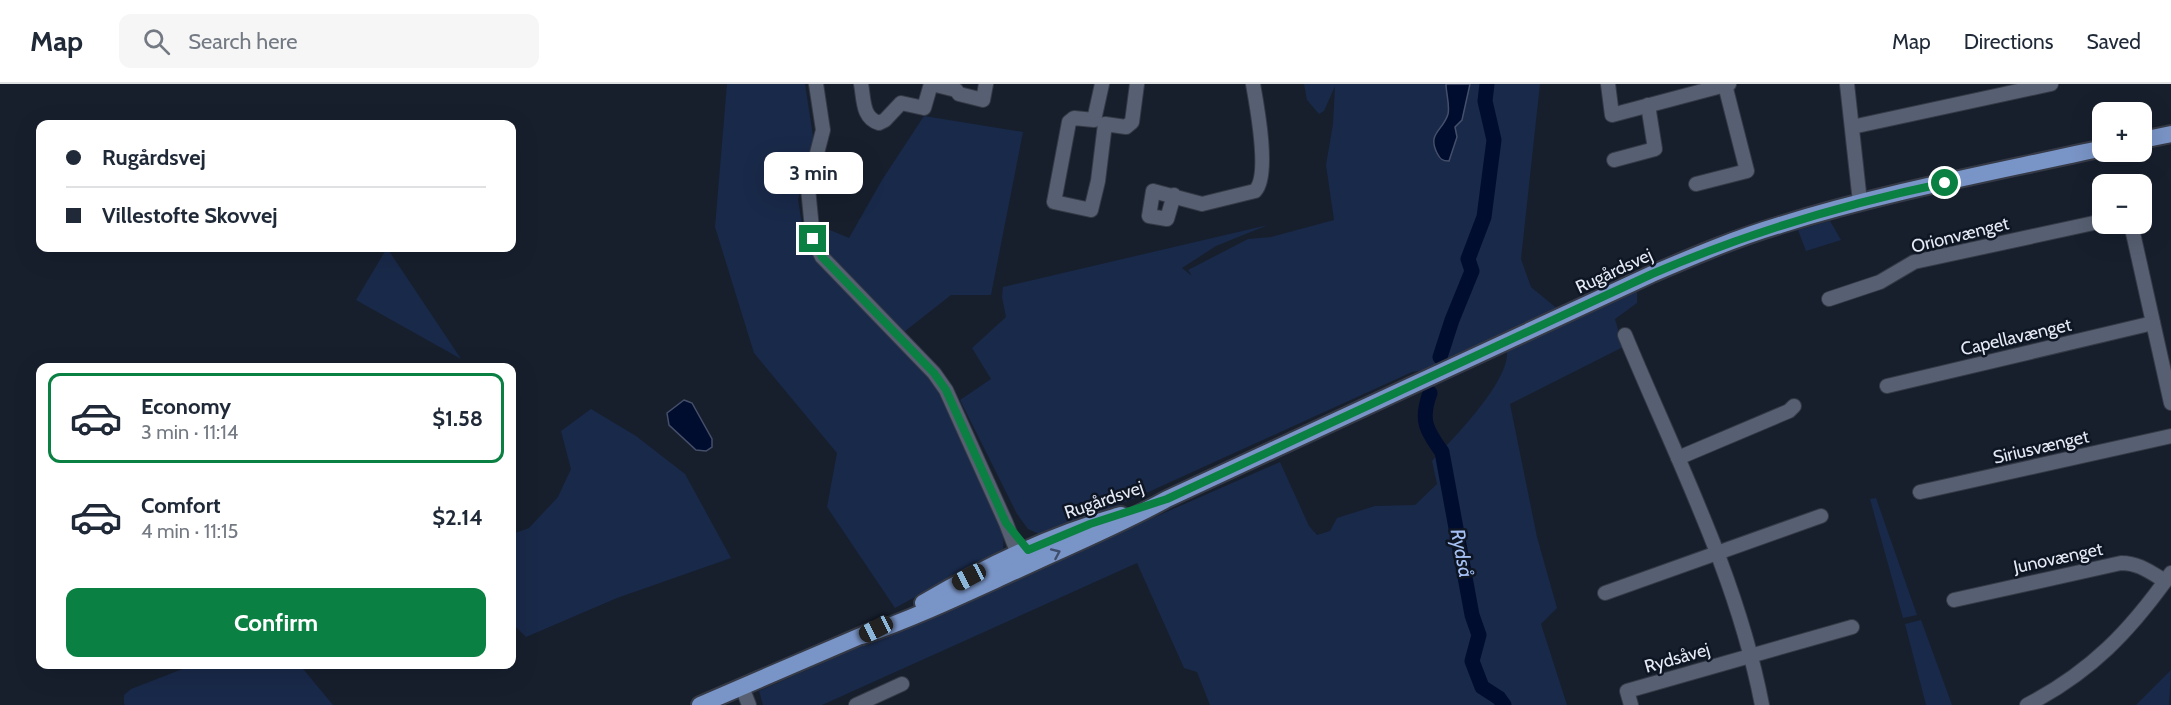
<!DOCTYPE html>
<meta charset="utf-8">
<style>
body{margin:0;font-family:Cabin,sans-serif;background:#f6f6f7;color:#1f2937;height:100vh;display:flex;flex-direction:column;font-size:22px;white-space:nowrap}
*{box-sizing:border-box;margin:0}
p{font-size:20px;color:#747a83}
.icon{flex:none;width:33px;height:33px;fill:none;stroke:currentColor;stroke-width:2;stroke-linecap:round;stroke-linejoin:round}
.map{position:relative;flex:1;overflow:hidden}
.sheet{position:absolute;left:36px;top:279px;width:480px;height:306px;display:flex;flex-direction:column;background:#fff;border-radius:12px;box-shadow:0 6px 24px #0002}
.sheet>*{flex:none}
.banner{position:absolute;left:36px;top:36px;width:480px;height:132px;border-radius:12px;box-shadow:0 6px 24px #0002;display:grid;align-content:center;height:132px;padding:0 30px;background:#fff}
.fabs{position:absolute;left:2092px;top:18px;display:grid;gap:12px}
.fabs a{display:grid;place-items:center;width:60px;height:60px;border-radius:12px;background:#fff;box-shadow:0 6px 24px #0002;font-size:30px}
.end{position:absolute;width:27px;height:27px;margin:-14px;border:8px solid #0b8043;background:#fff;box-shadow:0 0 0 3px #fff}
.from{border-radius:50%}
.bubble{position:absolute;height:42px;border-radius:12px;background:#fff;box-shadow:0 6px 24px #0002;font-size:20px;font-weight:800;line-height:42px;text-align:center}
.car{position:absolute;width:18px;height:36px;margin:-18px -9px;border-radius:8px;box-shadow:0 0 4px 2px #0007;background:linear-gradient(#222 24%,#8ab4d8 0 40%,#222 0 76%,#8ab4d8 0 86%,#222 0)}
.banner b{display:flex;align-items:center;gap:21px;height:57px;font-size:22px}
.banner b+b{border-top:2px solid #e0e1e3}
.banner i{width:15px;height:15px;background:#1f2937}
ul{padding:10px 0 0;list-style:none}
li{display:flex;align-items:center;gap:18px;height:90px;margin:0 12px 9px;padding:0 18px;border:3px solid transparent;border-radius:12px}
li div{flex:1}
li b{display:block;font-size:22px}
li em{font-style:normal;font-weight:800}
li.on{border-color:#0b8043}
li>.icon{width:54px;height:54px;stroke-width:1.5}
.cta{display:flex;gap:12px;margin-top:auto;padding:12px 30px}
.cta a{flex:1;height:69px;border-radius:12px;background:#0b8043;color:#fff;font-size:24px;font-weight:800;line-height:69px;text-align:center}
header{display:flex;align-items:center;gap:36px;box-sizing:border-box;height:84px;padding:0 30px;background:#fff;border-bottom:2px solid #e0e1e3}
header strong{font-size:28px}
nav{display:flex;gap:33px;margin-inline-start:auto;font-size:21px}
.search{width:420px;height:54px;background:#f6f6f7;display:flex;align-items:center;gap:15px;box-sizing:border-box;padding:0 21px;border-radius:12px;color:#747a83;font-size:22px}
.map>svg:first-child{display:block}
</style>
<header>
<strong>Map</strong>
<div class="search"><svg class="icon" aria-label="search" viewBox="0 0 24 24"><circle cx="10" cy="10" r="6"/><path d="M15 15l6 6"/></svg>Search here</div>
<nav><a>Map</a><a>Directions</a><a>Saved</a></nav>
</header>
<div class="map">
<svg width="2171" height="621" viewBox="0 0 2171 621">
<rect width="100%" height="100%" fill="#171f2d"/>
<g fill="#192949">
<polygon points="727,0 805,0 813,52 813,68 803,92 798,116 805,158 818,176 931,291 1004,446 1003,465 895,524 827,423 837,369 754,269 715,143"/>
<path d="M1304 0H1540L1521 175 1531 203 1572 237 1637 206V219L1615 235 1623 263 1510 320 1537 453 1557 524 1541 540 1567 621H1210L1197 588 1184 584 1137 479 822 621H763L759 607 1280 378 1309 442 1317 451 1330 447 1337 434 1375 422 1415 421 1437 400 1432 377C1454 354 1505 302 1507 271 1508 266 1504 259 1502 254L1430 285 1412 288 1133 415 1039 450 1028 445 1017 430 960 316 991 295 972 264 1006 233 1002 213 1003 203 1268 141 1216 162 1182 184 1192 192 1188 186 1248 155 1271 153 1334 136 1326 81 1333 40 1335 2 1324 27 1319 30 1307 16Z"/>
<polygon points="924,32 1023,48 991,211 951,211 904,248 825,167 817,153 816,140 849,154 882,96"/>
<polygon points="1830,137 1841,156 1806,167 1798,146"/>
<polygon points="387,164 461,275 356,216"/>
<polygon points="591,325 636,352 685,390 731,474 617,514 526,553 512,539 512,450 529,444 558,413 571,385 561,347"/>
<polygon points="1876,414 1917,531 1903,534 1870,415"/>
<polygon points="1921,536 1952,621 1926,621 1905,540"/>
<polygon points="299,580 333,621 125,621 124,619 124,611 131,605 193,581"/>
<polygon points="2171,586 2169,621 2136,621"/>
</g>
<g fill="#010d2f" stroke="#454f6a" stroke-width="1.5">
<path d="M1446 0H1470L1462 36 1455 43 1457 53 1449 77C1442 77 1440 75 1437 69 1427 49 1443 47 1448 30 1450 21 1446 9 1446 0Z"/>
<polygon points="684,316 692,319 712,355 712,363 706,367 696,366 669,341 667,329"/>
</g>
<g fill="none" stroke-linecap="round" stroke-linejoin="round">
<g stroke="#010d2f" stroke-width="15">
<polyline points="1440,273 1452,236 1472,187 1468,175 1484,133 1494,56 1485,17 1487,0"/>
<path d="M1430 309C1420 336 1426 346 1442 368L1472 531 1479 551 1472 577 1482 603 1499 614 1504 621"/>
</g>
<defs>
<g id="minor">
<polyline points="816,0 823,46 808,104 813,155 822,173 934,289 946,306 1006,439 1018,470"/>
<path d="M861 0C864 15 862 34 879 39L885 36 901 19 924 24 931 0"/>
<polyline points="932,0 956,6 959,10 983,16 986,0"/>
<polyline points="1102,0 1094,36 1074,34 1069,38 1054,118 1091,126 1098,97 1105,40 1126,43 1132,38 1137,0"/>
<polyline points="1608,0 1612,31 1729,0"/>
<polyline points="1847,0 1860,118"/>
<polyline points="1852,43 2051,0"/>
<polyline points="1614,76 1655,65 1648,21"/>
<polyline points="1696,100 1747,87 1725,1"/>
<path d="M1174 111 1167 135 1149 132 1153 107 1202 120 1255 107C1270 92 1257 22 1253 0"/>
<polyline points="2131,140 2171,319"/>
<polyline points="1829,215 1880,198 1914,178 2103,137"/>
<path d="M1625 251C1675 372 1737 491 1762 621"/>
<polyline points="1887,302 2153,239"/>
<polyline points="1678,374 1789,327 1794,322"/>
<polyline points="1920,408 2171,352"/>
<polyline points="1605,509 1821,432"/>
<path d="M1954 516 2121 479C2139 479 2150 488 2165 497"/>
<polyline points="742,603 749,621"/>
<polyline points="856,621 902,600"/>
<polyline points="1631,621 1627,607 1852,543"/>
<path d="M2027 621C2091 588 2130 547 2171 489"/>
</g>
<g id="major">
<polyline points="2142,56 2171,50"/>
<path d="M923 519C984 483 1052 450 1121 431"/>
<path d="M862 552C917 533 969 508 1022 484 1071 461 1120 441 1167 415L1652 190C1694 172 1736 154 1780 141 1885 108 1995 88 2103 64"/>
<polyline points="700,621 872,547"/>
</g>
</defs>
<use href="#minor" stroke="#353a46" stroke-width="16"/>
<use href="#major" stroke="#353a46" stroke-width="20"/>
<use href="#minor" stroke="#576072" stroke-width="14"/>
<use href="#major" stroke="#7994c6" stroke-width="16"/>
</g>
<defs><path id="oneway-chevron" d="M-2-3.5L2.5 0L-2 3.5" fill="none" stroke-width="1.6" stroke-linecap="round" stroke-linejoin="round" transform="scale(1.5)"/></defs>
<use stroke="#3e4e6c" href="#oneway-chevron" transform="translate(1056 469) rotate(-24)"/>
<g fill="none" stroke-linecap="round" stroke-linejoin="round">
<path stroke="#0b8043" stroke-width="8" d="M813 155 822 173 934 289 946 306 1006 439 1028 466 1090 440 1167 415 1652 190C1747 149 1844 120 1945 99"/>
</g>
<g text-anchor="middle" stroke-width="5" stroke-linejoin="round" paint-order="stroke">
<g font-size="18" fill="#e5eaf5" stroke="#0e1523">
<text transform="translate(1960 151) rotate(-14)" y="6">Orionvænget</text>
<text transform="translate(1614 187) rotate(-25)" y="6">Rugårdsvej</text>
<text transform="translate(2016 253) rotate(-13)" y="6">Capellavænget</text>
<text transform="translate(2041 363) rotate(-13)" y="6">Siriusvænget</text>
<text transform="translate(1104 416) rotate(-19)" y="6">Rugårdsvej</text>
<text transform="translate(2058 474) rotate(-12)" y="6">Junovænget</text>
<text transform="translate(1677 574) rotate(-16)" y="6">Rydsåvej</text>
</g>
<g font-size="20" font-style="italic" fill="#a4c0f5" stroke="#0e1523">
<text transform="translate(1462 469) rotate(79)" y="7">Rydså</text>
</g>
</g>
</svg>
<div class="fabs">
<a>+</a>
<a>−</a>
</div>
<i class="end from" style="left:1945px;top:99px"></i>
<i class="end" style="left:813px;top:155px"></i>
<div class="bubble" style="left:764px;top:68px;width:99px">3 min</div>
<i class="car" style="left:969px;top:493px;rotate:242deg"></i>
<i class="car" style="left:876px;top:545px;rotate:243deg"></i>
<div class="banner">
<b><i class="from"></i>Rugårdsvej</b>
<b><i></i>Villestofte Skovvej</b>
</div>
<section class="sheet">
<ul>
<li class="on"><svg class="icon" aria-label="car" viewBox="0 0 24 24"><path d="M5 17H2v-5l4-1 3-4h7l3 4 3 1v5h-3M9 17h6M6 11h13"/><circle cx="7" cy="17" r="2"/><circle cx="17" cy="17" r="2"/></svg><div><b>Economy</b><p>3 min · 11:14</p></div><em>$1.58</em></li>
<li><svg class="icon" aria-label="car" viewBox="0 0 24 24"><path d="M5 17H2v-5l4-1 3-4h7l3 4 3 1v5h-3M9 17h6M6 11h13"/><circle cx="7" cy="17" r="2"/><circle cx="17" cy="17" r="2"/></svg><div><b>Comfort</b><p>4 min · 11:15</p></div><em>$2.14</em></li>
</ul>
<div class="cta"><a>Confirm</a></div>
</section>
</div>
